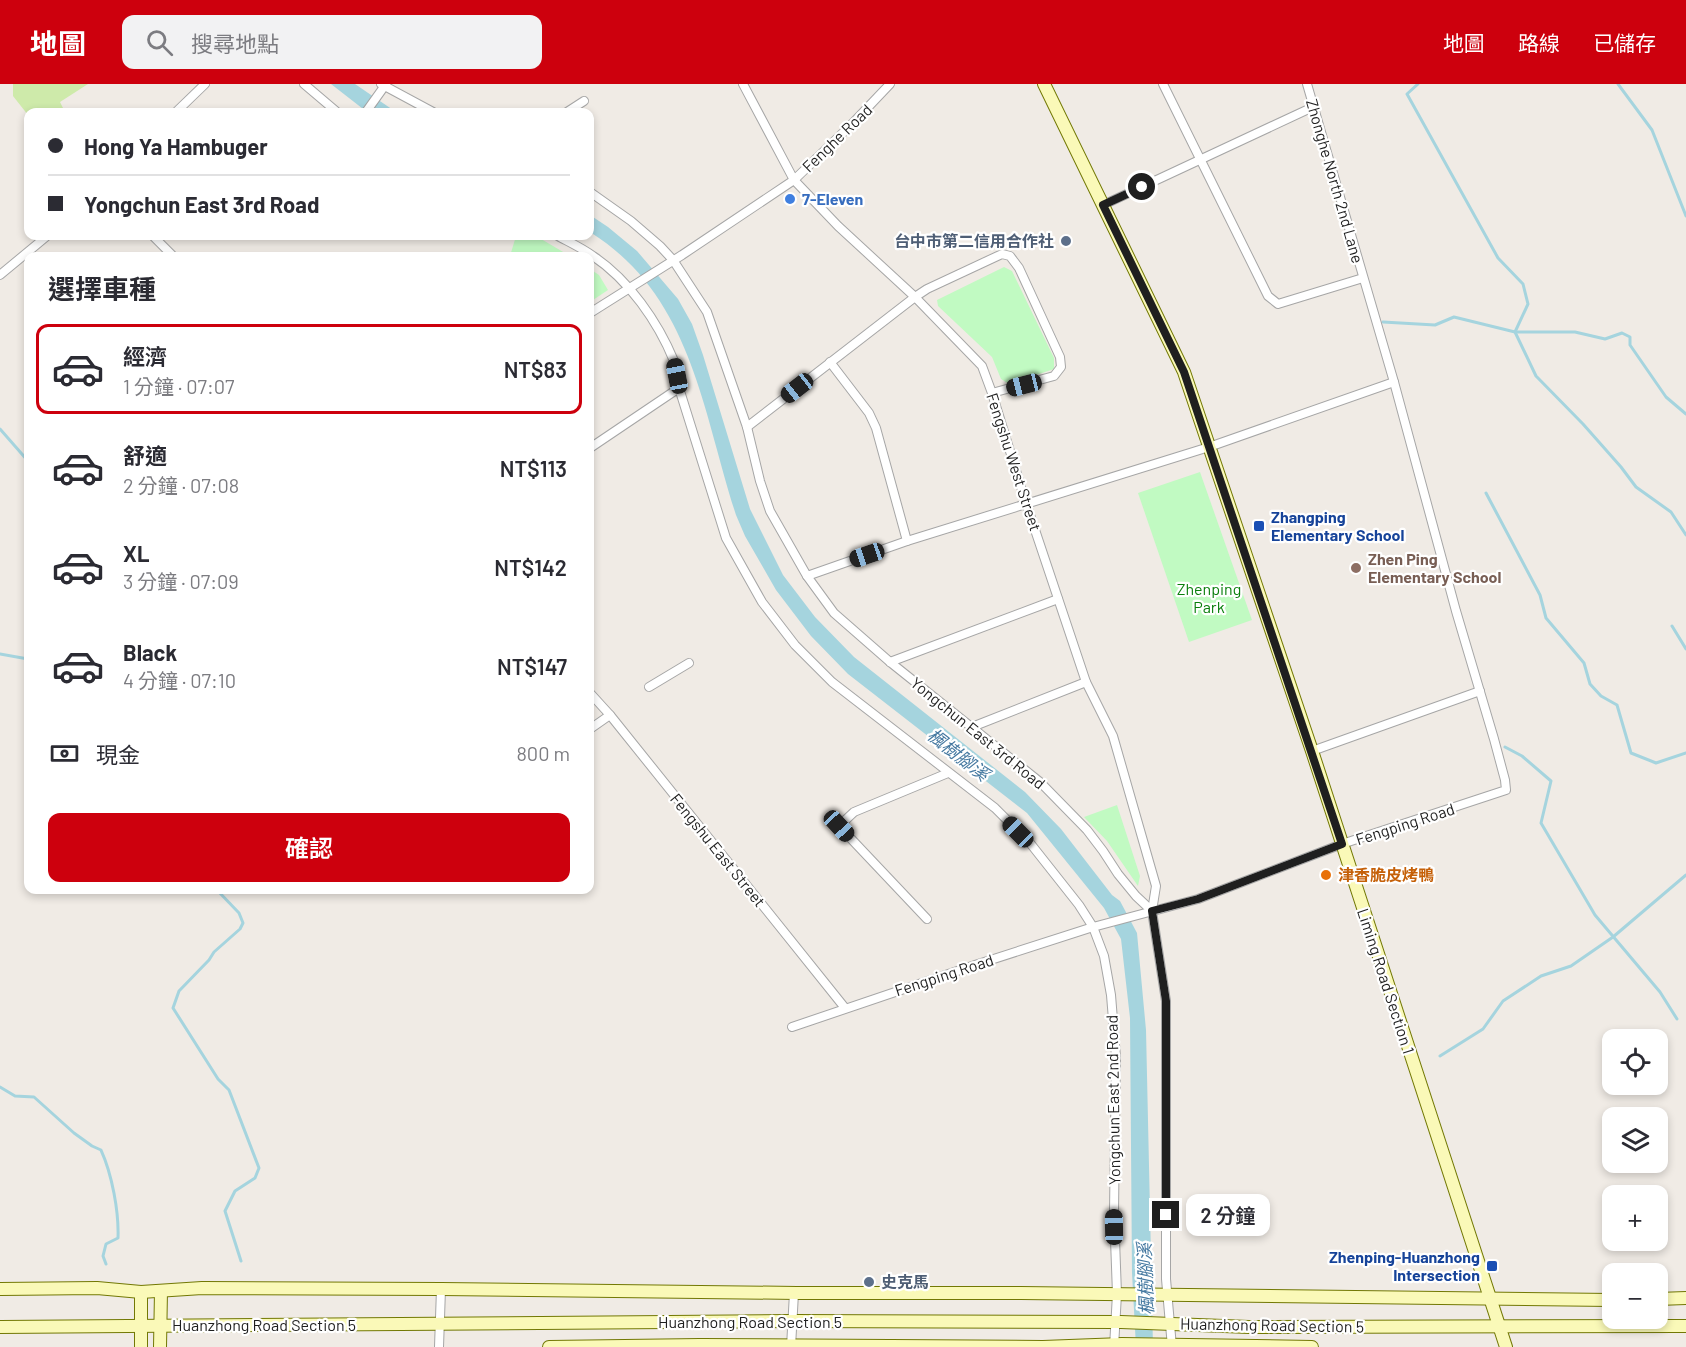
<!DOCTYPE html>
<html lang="zh-TW">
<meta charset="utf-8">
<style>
body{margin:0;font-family:Barlow,"Noto Sans TC",sans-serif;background:#f2f2f3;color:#2b2b33;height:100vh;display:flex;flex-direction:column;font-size:22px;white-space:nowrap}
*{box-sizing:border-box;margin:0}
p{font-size:20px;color:#7c7c81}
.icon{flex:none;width:33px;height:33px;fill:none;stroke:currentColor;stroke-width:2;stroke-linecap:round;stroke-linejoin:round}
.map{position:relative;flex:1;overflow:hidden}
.drawer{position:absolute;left:24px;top:168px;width:570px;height:642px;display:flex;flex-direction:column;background:#fff;border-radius:12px;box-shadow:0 3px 9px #0003}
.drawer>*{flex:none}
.guide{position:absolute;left:24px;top:24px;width:570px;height:132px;border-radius:12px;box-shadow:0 3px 9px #0003;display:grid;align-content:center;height:132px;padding:0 24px;background:#fff}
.tools{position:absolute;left:1602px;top:945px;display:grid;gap:12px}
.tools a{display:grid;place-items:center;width:66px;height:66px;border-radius:12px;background:#fff;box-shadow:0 3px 9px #0003;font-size:30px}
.end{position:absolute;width:27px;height:27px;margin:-14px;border:8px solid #1f1f1f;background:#fff;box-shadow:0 0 0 3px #fff}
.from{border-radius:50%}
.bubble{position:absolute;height:42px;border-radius:12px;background:#fff;box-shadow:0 3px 9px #0003;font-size:20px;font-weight:600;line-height:42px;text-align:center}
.car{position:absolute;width:18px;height:36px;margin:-18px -9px;border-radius:8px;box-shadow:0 0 4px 2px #0007;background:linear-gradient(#222 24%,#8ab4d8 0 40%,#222 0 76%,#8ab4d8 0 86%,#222 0)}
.guide b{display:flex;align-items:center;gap:21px;height:57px;font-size:22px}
.guide b+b{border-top:2px solid #e1e1e2}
.guide i{width:15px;height:15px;background:#2b2b33}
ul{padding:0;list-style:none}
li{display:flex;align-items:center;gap:18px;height:90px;margin:0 12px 9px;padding:0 12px;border:3px solid transparent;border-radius:12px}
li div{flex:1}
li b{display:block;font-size:22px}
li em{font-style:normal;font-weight:600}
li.selected{border-color:#cd000d}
li>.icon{width:54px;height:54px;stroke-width:1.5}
h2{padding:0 24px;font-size:27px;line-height:72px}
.pay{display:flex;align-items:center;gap:15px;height:66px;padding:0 24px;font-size:22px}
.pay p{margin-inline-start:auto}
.button{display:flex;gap:12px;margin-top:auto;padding:12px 24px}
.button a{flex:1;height:69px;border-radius:12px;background:#cd000d;color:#fff;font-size:24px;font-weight:600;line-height:69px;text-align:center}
header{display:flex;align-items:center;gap:36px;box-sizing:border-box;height:84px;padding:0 30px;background:#cd000d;color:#fff}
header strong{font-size:28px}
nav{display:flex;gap:33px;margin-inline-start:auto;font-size:21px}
.search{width:420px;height:54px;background:#f2f2f3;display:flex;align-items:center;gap:15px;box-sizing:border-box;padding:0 21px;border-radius:12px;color:#7c7c81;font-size:22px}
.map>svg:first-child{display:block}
</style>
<header>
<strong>地圖</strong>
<div class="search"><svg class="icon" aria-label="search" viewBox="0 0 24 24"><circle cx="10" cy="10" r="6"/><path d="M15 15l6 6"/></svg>搜尋地點</div>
<nav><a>地圖</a><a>路線</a><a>已儲存</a></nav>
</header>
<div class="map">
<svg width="1686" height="1263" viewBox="0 0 1686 1263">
<rect width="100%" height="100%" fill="#f0ebe5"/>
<polygon fill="#ceeaaa" points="13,0 88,0 60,18 65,28 28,28 28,31 13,12"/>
<g fill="#c1fac2">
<polygon points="516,152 536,152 570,172 510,172"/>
<polygon points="1004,183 1012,187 1054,274 1054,285 1009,300 1001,295 992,273 938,222 937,216"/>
<polygon points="590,185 599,191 608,206 590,218"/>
<polygon points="1200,388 1252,536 1189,558 1138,409"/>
<polygon points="1117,721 1140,792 1138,802 1107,757 1084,733"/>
</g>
<g fill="#a5d4de">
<polygon points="331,0 355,0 396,28 367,28"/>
<path d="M590 131 608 143 637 167 678 215 692 240 703 271 750 425 783 491 815 533 854 573 1025 708 1061 745 1112 811 1120 817 1137 849 1146 946 1153 1263H1136L1132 1189 1130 934 1121 855 1104 824 1027 729 848 590 811 552 776 506 745 452 736 431C702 326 692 212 590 148Z"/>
</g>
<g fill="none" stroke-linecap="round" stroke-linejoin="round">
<g stroke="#a5d4de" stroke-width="3">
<polyline points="1418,0 1407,10 1498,174 1523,200 1528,220 1515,248 1536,292 1583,340 1621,383 1636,403 1671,428 1686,451"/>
<polyline points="1618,0 1652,46 1686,132"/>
<polyline points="1383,238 1435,241 1454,233 1515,248 1575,248 1605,255 1622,249 1630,253 1630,261 1666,313 1686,330"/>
<polyline points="0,345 28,377"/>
<polyline points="1486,409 1540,511 1546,534 1584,579 1590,600 1601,612 1617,621 1631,669 1656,679 1686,669"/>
<polyline points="1672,542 1686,565"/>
<polyline points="0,570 28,575"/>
<polyline points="1505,663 1522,672 1551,697 1541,739 1595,831 1660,908 1677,935"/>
<polyline points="217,806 239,829 243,839 240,845 214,868 209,876 179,907 173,924 218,995 229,1006 259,1084 255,1094 235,1107 225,1127 241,1177"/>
<polyline points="1440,972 1483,945 1503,917 1541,892 1571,882 1613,853 1686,791"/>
<path d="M0 1003 15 1012 34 1013 74 1049 92 1062 101 1066C112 1090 119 1128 118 1154L106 1160 103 1172 106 1180"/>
</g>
<defs>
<g id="street">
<polyline points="304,0 337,28"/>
<polyline points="381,0 433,28"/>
<polyline points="743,0 794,96 838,142 915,213 982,282 992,309 1026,419 1086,598 1113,652 1156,802 1152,827"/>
<polyline points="1163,0 1268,212 1278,220 1363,194"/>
<polyline points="176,28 205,0"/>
<polyline points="366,28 386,0"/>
<polyline points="567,28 584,17"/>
<polyline points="590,108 631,137 660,162 673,176 707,228 747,343 760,397 770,427 807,492 834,529 890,578 1040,698 1087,746 1103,767 1118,790 1136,812 1152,827 1166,917 1166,1195 1172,1263"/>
<polyline points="1103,121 1313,23"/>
<polyline points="153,152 173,172"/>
<path d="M558 152C569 158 582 164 593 172 629 196 658 238 674 277 677 285 678 295 679 304L726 454 762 518 795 561 832 598 995 724 1030 759 1079 821 1093 843 1104 872 1111 911 1116 973 1114 1128 1117 1210 1114 1263"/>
<polyline points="0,191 47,152"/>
<polyline points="590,229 682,171 794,96 851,41 890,0"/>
<polyline points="830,278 869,329 876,344 907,457"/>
<polyline points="747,343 915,213 927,205 1002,170 1010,172 1019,184 1060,273 1061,283 1054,292 992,309"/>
<polyline points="590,364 679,304"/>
<polyline points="807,492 907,457 1209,363 1394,298"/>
<polyline points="890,578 1058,515"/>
<polyline points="649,603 689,579"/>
<polyline points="590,609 610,631 845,924"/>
<polyline points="972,643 1086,598"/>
<polyline points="590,645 610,631"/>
<polyline points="1312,667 1480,607"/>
<polyline points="927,835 839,742 854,728 948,689"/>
<polyline points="792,943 975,881 1093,843 1198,815 1342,760 1506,706 1505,696 1494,655 1456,527 1394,298 1307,0"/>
<polyline points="439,1263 441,1205"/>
<polyline points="791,1263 794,1209"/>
</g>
<g id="secondary">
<polyline points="1044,0 1184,288 1312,667 1506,1263"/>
<polyline points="0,1205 97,1204 141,1208 202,1204 441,1205 797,1209 1021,1209 1612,1216"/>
<polyline points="1658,1215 1686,1214"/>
<polyline points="0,1243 792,1237 1121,1238 1249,1243 1686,1242"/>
<polyline points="141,1263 141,1208"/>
<polyline points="160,1263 161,1207"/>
<polyline points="549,1263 700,1261 1043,1263 1122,1260 1312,1263"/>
</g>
</defs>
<use href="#street" stroke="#a6a6a6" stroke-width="10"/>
<use href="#secondary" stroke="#727804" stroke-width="14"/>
<use href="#street" stroke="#fff" stroke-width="8"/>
<use href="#secondary" stroke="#faf9b8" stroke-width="12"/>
</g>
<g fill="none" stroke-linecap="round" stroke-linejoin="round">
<polyline stroke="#1f1f1f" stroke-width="8" points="1142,103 1103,121 1184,288 1342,760 1198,815 1152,827 1166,917 1166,1131"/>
</g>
<circle fill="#3f7fe0" stroke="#fff" stroke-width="2" cx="790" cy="115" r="6"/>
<g fill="#5c6f8a" stroke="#fff" stroke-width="2">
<circle cx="1066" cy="157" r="6"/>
<circle cx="869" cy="1198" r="6"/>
</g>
<g fill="#1a4fb4" stroke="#fff" stroke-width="2">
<rect x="1253" y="436" width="12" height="12" rx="3"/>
<rect x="1486" y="1176" width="12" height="12" rx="3"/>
</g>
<circle fill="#8d6e63" stroke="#fff" stroke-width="2" cx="1356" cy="484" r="6"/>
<circle fill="#e8710a" stroke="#fff" stroke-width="2" cx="1326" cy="791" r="6"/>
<g text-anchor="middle" stroke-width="4.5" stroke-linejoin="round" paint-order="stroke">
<g font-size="16" fill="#1f1f1f" stroke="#fff">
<text transform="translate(837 54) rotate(-44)" y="6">Fenghe Road</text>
<text transform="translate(1335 97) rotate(74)" y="6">Zhonghe North 2nd Lane</text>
<text transform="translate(1014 378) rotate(72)" y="6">Fengshu West Street</text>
<text transform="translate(978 649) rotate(39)" y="6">Yongchun East 3rd Road</text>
<text transform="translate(1405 740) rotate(-18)" y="6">Fengping Road</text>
<text transform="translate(718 766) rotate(51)" y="6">Fengshu East Street</text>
<text transform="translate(944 891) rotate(-18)" y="6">Fengping Road</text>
<text transform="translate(1386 897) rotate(72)" y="6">Liming Road Section 1</text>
<text transform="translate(1113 1016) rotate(-91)" y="6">Yongchun East 2nd Road</text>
<text x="750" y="1244">Huanzhong Road Section 5</text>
<text x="264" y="1247">Huanzhong Road Section 5</text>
<text transform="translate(1272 1241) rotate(1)" y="6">Huanzhong Road Section 5</text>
</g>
<g font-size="16" font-weight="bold" fill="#366cbe" stroke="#fff" text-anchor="start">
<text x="802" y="121">7-Eleven</text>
</g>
<g font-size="16" font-weight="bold" fill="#4e5e75" stroke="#fff" text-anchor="end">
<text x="1054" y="163">台中市第二信用合作社</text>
<text x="881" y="1204" text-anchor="start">史克馬</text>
</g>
<g font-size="16" font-weight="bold" fill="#164399" stroke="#fff" text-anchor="start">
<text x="1271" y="439">Zhangping<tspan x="1271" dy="18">Elementary School</tspan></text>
<text x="1480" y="1179" text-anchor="end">Zhenping-Huanzhong<tspan x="1480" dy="18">Intersection</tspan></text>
</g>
<g font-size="16" font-weight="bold" fill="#785e54" stroke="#fff" text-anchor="start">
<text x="1368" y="481">Zhen Ping<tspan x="1368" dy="18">Elementary School</tspan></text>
</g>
<g font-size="16" fill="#0a7f0d" stroke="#fff">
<text x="1209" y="511">Zhenping<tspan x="1209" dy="18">Park</tspan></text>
</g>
<g font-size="16" font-weight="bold" fill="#c56008" stroke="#fff" text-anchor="start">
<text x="1338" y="797">津香脆皮烤鴨</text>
</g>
<g font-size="18" font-style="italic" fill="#4478a0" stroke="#fff">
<text transform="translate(958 671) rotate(38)" y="6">楓樹腳溪</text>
<text transform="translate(1146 1195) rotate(-92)" y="6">楓樹腳溪</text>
</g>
</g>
</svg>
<div class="tools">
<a><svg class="icon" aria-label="locate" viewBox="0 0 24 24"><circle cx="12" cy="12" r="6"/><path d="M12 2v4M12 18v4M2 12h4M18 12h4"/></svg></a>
<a><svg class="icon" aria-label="layers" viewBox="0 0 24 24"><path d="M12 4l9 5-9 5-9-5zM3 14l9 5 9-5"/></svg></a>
<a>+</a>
<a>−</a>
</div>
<i class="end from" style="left:1142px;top:103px"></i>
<i class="end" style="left:1166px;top:1131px"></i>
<div class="bubble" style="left:1186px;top:1110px;width:84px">2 分鐘</div>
<i class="car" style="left:677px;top:292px;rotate:349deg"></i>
<i class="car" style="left:1024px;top:301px;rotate:256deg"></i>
<i class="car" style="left:797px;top:304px;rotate:232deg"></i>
<i class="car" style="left:867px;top:471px;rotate:251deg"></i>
<i class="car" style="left:839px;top:742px;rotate:137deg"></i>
<i class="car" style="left:1018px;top:748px;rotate:315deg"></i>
<i class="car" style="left:1114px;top:1143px;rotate:359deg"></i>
<div class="guide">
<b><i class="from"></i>Hong Ya Hambuger</b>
<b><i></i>Yongchun East 3rd Road</b>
</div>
<section class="drawer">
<h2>選擇車種</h2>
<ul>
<li class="selected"><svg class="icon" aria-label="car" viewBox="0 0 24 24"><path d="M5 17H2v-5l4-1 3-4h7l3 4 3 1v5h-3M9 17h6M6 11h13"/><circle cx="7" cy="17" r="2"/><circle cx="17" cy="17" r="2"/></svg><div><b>經濟</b><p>1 分鐘 · 07:07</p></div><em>NT$83</em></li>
<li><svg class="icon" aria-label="car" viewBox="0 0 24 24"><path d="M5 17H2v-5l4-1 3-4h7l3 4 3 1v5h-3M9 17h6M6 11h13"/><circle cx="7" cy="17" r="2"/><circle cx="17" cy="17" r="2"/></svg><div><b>舒適</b><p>2 分鐘 · 07:08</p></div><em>NT$113</em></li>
<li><svg class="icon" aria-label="car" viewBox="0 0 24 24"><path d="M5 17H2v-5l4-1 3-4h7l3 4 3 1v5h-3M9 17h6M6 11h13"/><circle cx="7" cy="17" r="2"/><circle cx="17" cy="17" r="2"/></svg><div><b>XL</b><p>3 分鐘 · 07:09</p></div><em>NT$142</em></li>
<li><svg class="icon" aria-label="car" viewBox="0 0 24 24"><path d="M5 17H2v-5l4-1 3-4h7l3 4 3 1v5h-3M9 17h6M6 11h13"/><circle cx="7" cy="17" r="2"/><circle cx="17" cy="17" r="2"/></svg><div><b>Black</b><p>4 分鐘 · 07:10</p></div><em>NT$147</em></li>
</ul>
<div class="pay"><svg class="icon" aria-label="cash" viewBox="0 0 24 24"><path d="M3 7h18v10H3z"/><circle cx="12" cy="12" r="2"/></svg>現金<p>800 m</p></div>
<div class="button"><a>確認</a></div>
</section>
</div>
